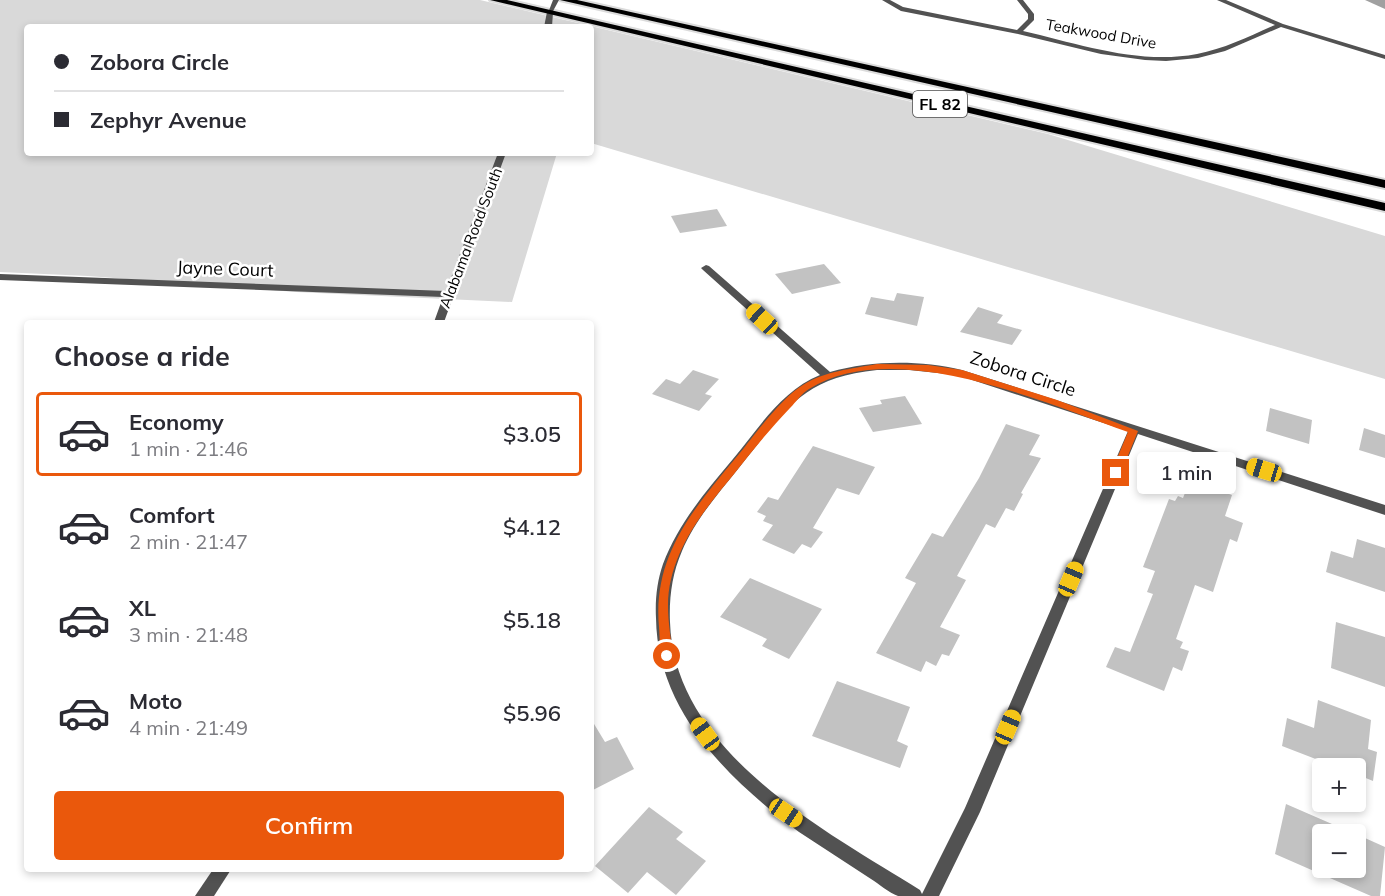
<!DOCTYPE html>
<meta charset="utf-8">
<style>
body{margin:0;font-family:Mulish,sans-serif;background:#f2f2f3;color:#2b2b33;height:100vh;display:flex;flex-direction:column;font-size:22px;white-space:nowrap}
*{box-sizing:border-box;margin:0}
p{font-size:20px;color:#7c7c81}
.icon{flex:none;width:33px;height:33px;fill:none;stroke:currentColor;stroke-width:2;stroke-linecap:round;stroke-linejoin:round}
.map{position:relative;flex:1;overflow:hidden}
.details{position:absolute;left:24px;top:320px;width:570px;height:552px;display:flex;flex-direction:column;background:#fff;border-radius:6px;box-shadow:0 3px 9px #0003}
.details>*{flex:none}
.banner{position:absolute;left:24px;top:24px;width:570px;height:132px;border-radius:6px;box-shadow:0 3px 9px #0003;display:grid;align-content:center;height:132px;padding:0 30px;background:#fff}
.tools{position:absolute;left:1312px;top:758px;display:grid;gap:12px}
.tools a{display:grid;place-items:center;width:54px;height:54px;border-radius:6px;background:#fff;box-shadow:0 3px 9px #0003;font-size:30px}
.end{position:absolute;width:27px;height:27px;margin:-14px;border:8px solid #ea580c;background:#fff;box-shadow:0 0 0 3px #fff}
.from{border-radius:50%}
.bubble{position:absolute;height:42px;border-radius:6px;background:#fff;box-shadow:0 3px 9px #0003;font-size:20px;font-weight:600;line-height:42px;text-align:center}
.car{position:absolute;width:18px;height:36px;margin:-18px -9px;border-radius:8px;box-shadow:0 0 4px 2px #0007;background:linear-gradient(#f5c518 24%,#345 0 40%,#f5c518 0 76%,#345 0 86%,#f5c518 0)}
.banner b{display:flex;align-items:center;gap:21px;height:57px;font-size:22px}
.banner b+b{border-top:2px solid #e1e1e2}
.banner i{width:15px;height:15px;background:#2b2b33}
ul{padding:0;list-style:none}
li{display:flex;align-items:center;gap:18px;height:84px;margin:0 12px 9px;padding:0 18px;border:3px solid transparent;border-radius:6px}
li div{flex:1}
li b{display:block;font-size:22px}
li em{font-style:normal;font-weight:600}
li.selected{border-color:#ea580c}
li>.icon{width:54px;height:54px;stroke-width:1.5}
h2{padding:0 30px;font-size:27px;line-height:72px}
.action{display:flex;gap:12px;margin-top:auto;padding:12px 30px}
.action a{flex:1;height:69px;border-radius:6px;background:#ea580c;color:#fff;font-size:24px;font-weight:600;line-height:69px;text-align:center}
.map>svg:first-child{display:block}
</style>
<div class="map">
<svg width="1385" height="896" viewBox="0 0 1385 896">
<rect width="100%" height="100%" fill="#fff"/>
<polygon fill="#d9d9d9" points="0,0 480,0 1048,134 1385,236 1385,379 591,143 591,27 27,27 27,153 557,153 512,302 296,292 88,276 0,272"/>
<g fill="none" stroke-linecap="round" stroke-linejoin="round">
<polygon fill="#a0a0a0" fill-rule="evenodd" points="1365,0 1385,0 1385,9"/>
</g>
<g fill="#c2c2c2">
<polygon points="717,209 727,226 680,233 671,216"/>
<polygon points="824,264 841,283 792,294 775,274"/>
<polygon points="897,293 924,297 917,326 865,314 871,297 894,301"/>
<polygon points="978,307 1003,315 997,323 1022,330 1012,345 960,332"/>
<polygon points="693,370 719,379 705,394 712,396 699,411 652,394 666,379 680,384"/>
<polygon points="905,396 922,424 873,432 859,408 882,404 880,400"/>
<polygon points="1270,408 1312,420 1309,444 1266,431"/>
<polygon points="1006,424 1040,435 1029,455 1041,458 1021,493 1023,494 1014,511 1006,508 995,528 986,524 957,576 966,580 940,627 960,635 949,656 942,654 936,666 926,661 921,672 876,653 916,583 905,578 932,533 943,537 979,478"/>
<polygon points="1364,428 1385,435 1385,458 1359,450"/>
<polygon points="813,446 875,467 859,495 837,488 813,528 823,532 811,548 802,544 794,554 762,540 773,525 763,521 766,516 757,512 768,497 778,500"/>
<polygon points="1190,480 1232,495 1225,516 1243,523 1237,542 1230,539 1213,592 1195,585 1176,639 1183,642 1180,648 1189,651 1182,671 1173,667 1164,691 1106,667 1115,647 1130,652 1153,594 1147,592 1155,571 1143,567 1169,499 1175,501 1178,496 1183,498"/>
<polygon points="1357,539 1385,548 1385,592 1326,572 1331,551 1353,558"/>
<polygon points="750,578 822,609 789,659 762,646 767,639 720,617"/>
<polygon points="1336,622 1385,637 1385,687 1331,668"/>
<polygon points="837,681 910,707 897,741 908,746 900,768 812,736"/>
<polygon points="1318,700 1371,720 1368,749 1377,752 1373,781 1356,774 1356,768 1339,768 1282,746 1287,718 1314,728"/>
<polygon points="591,719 605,742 617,737 634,769 591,791"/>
<polygon points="1286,804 1355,834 1323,834 1323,867 1356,867 1356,834 1385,847 1380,896 1371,896 1275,854"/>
<polygon points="649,807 683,832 676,839 706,861 676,895 647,872 628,893 595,866"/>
</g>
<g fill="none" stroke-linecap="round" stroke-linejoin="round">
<defs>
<g id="trunk">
<polygon points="490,0 507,0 1385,203 1385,211"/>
<polygon points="560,0 577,0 1385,180 1385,188"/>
</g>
</defs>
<use href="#trunk" stroke="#dbdbdb" stroke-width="4"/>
<g fill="#525252" fill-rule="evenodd">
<path d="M882 0H890L903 7 1017 30 1028 19V14L1017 0H1023L1034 14V20L1023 31C1079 44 1139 65 1197 54 1224 49 1250 36 1275 25L1217 0H1226L1283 24 1385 55V59L1281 27 1225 51 1198 58 1166 61 1145 60 1101 54 1018 34 901 11Z"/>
<polygon points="550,10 553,12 552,27 544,27 547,12"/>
<polygon points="498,153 506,153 444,322 434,322 443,297 0,280 0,274 446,291"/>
<path d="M706 265 709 266 830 372C872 360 920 360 962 370L1385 505V515L1138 434 980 812 939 896C928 896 908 896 898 896 889 893 879 884 871 879 847 863 823 848 799 832 729 780 657 711 656 618 655 600 657 581 663 564 678 524 706 491 733 459 759 428 781 391 820 375L703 270 701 268ZM877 370H909L957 375 1128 431 965 808 922 894 920 890C824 830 674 752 670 622 669 598 672 574 682 551 695 520 718 494 738 469 784 413 798 378 877 370Z"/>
<polygon points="214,868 232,868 214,896 195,896"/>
</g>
<polygon fill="#525252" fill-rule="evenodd" points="553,0 559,0 552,13 548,13"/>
<use href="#trunk" fill="#000" fill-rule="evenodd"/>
</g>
<path fill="#ea580c" d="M877 364 928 365 962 370 1057 400 1138 431 1121 473 1116 477 1111 473 1128 432C1042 402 895 336 809 389 802 393 796 402 790 408 770 429 752 451 734 474 703 511 668 554 668 606 668 622 671 639 673 656L671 659H663C659 650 660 637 659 627 652 551 699 503 744 448 757 431 785 395 803 385 825 371 851 369 877 364Z"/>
<g text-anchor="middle" stroke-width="5" stroke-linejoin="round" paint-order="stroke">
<g font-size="15" fill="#000" stroke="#fff">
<text transform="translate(1101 34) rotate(10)" y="5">Teakwood Drive</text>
<text transform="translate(471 238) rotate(-69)" y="5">Alabama Road South</text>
</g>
<rect fill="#fff" stroke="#4c4c4c" stroke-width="1.5" x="913" y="91" width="54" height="26" rx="4.5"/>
<g font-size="16" font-weight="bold" fill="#000">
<text x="940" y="110">FL 82</text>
</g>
<g font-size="18" fill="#000" stroke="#fff">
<text transform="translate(225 269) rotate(2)" y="6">Jayne Court</text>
<text transform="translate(1023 374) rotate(18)" y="6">Zobora Circle</text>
</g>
</g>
</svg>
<div class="tools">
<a>+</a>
<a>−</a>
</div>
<i class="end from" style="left:667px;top:656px"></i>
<i class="end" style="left:1116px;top:473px"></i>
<div class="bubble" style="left:1137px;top:452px;width:99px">1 min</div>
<i class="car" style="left:762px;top:319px;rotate:313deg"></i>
<i class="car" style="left:1264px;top:470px;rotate:287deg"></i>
<i class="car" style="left:1071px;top:579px;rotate:23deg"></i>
<i class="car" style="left:1008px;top:727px;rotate:23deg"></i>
<i class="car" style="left:705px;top:734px;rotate:324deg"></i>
<i class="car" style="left:786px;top:813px;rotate:124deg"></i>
<div class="banner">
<b><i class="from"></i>Zobora Circle</b>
<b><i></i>Zephyr Avenue</b>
</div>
<section class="details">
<h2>Choose a ride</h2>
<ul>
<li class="selected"><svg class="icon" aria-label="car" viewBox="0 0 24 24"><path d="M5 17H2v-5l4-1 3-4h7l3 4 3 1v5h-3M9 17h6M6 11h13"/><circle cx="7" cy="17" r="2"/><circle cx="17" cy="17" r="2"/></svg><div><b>Economy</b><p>1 min · 21:46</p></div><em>$3.05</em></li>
<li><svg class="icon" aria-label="car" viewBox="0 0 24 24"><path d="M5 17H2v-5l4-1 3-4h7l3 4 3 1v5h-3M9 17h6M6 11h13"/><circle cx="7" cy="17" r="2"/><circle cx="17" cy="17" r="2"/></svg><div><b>Comfort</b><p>2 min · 21:47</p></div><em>$4.12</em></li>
<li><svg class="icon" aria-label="car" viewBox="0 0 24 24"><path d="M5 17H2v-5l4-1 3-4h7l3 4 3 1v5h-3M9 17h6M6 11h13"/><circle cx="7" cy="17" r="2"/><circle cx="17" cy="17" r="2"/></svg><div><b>XL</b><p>3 min · 21:48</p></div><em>$5.18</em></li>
<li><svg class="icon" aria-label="car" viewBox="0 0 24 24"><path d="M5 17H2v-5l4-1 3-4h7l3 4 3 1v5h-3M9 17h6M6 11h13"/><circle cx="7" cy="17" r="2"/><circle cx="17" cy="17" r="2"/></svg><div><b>Moto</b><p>4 min · 21:49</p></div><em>$5.96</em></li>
</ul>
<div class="action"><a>Confirm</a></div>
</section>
</div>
